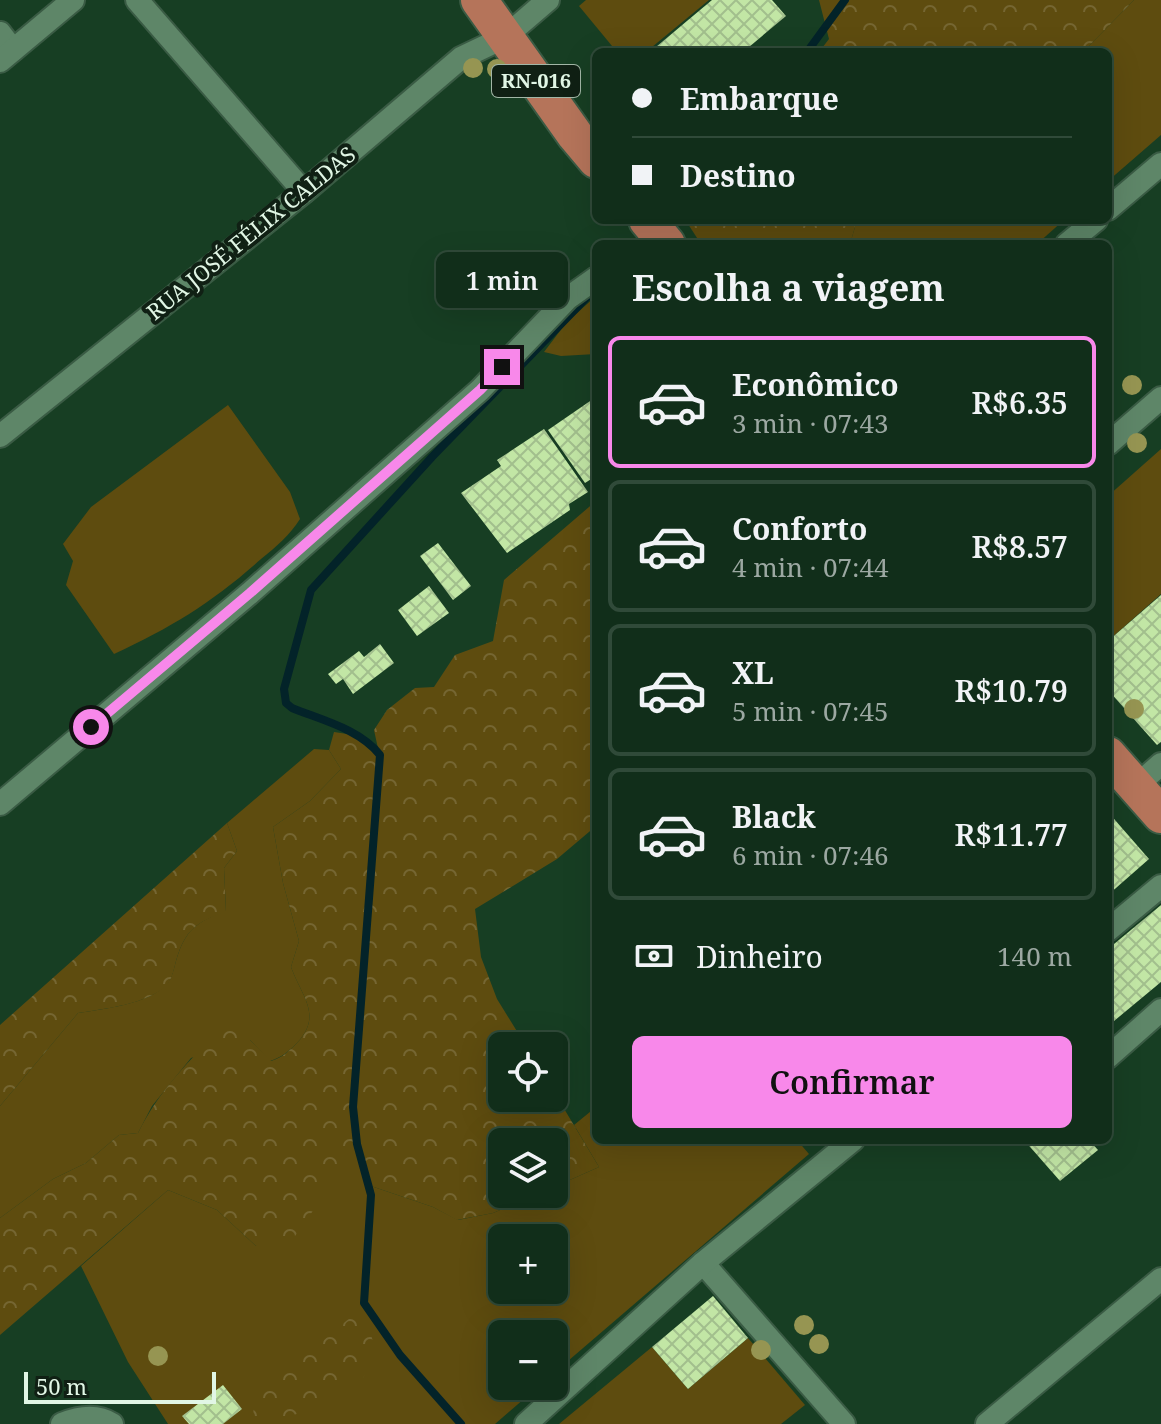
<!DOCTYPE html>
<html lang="pt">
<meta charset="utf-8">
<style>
body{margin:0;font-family:"Noto Serif",serif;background:#1e3a27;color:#f1f3f6;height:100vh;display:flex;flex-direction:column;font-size:30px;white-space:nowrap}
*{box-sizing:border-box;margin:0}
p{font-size:26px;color:#9ca8a2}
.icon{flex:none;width:44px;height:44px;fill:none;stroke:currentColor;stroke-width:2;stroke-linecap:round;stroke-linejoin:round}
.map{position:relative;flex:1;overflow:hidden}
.sheet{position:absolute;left:592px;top:240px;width:520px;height:904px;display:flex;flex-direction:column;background:#112e1a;border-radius:12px;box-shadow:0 8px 32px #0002,0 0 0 2px #304a39}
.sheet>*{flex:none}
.top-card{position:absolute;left:592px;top:48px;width:520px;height:176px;border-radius:12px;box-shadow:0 8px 32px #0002,0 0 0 2px #304a39;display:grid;align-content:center;height:176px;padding:0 40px;background:#112e1a}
.fabs{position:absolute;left:488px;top:1032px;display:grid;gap:16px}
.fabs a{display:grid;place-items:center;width:80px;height:80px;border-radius:12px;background:#112e1a;box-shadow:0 8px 32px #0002,0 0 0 2px #304a39;font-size:40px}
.scale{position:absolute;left:24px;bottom:20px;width:192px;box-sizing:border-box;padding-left:8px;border:4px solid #e1f6e5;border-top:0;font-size:22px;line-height:28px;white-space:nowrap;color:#e1f6e5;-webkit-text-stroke:6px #102014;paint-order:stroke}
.end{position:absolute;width:36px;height:36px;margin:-18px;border:10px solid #f888ea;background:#111;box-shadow:0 0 0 4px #111}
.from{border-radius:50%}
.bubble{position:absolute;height:56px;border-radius:12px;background:#112e1a;box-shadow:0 8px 32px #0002,0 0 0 2px #304a39;font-size:26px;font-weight:600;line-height:56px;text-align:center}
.top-card b{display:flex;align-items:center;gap:28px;height:76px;font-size:30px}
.top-card b+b{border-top:2px solid #304a39}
.top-card i{width:20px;height:20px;background:#f1f3f6}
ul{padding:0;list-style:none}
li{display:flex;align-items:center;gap:24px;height:132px;margin:0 16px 12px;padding:0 24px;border:4px solid #304a39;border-radius:12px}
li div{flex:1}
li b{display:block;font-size:30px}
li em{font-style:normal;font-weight:600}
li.on{border-color:#f888ea}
li>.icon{width:72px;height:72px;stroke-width:1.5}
h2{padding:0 40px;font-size:36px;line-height:96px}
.pay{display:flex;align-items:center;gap:20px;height:88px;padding:0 40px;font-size:30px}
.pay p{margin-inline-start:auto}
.button{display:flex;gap:16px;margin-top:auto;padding:16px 40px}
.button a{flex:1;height:92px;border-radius:12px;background:#f888ea;color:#111;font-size:32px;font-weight:600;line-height:92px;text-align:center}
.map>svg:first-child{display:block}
</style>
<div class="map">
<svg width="1161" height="1424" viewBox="0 0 1161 1424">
<defs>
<pattern id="forest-crowns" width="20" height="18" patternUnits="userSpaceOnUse" patternTransform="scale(2)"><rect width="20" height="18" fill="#5e4c0f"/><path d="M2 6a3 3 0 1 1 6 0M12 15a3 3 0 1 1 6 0" fill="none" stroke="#756632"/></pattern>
<pattern id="building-cross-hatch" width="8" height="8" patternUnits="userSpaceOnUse" patternTransform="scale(2)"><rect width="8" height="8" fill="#c2e6a5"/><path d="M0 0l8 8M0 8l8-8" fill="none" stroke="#a2bf8d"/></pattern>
</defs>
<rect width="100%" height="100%" fill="#173e23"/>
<g fill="#5e4c0f" fill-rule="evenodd">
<polygon points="586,0 709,0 646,52 617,52 579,6"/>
<polygon points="1134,0 1161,0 1161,135 1108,181 1108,137 1111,135 1108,131 1108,52 1083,52"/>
<polygon points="857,220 1064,220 1037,244 850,244"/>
<polygon points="596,296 596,354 561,356 544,352 566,323"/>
<path d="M228 405 290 492 300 519C290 535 276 547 261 559 213 602 172 627 114 654L66 585 73 561 63 544 91 507Z"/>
<polygon points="1161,449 1161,594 1108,641 1108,496"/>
<path d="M314 749 329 750 341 769 310 801 273 827 283 883 299 941 291 967C302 997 323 1015 297 1043 288 1052 282 1057 270 1061L250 1040 191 1058 152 1106 138 1133 119 1135 86 1163 53 1179 0 1218V1106L78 1013C104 1009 149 1004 167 984 172 979 174 968 176 961 185 930 196 922 226 911L224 868 237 851 227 823Z"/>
<path d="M353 1107 368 1185 433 1207 458 1220 493 1213 537 1194H554V1187L599 1167 574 1125 596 1107V1140H797L809 1154 554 1373V1334H502V1386H539L495 1424H168L128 1362 81 1266 168 1190 217 1210 256 1246ZM502 1238H554V1290H502Z"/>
<polygon points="748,1338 805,1405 781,1424 559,1424 652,1347 688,1389"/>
</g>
<g fill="url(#forest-crowns)">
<polygon points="819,0 1134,0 1083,52 819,52 829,39"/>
<polygon points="691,220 857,220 850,244 701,244 688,224"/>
<path d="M596 501V826L557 859 475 909 481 957 497 999 526 1046H502V1098H554V1092L599 1167 554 1187V1142H502V1194H537L493 1213 457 1220 433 1207 368 1185 356 1124 357 1144 352 1156 295 1236 256 1246 217 1210 168 1190 0 1335V1218L53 1179 86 1163 119 1135 138 1133C159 1091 190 1058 225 1027L250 1040 271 1061C283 1057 288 1052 297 1043 323 1015 302 997 291 967L299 941 283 883 273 827 310 801 341 769 329 750 334 732 360 736 379 753 374 730 387 710 415 688 434 687 455 655 493 641 504 580Z"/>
<path d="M227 823 237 851 224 868 226 912C196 922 185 930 176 961 174 969 172 979 167 985 148 1004 104 1009 78 1013L0 1106V1025Z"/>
<polygon points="351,1317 369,1324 375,1352 362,1380 323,1406 270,1422 253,1421 254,1399"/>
</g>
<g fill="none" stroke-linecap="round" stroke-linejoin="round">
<g stroke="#032329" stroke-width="8">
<polyline points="807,52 845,0"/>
<path d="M461 1424 400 1355 364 1303 371 1195 357 1144 353 1107 380 755C360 729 321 720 292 708L286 703 284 689 311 590 432 457 593 291"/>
</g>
</g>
<g fill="url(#building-cross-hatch)">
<polygon points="712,0 772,0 786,16 743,52 650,52"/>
<polygon points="596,397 596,476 585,483 548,430"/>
<polygon points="544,429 588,492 569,504 570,510 507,553 461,493 501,466 497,460"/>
<polygon points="438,543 471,586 453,600 420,556"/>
<polygon points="429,586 449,613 417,636 398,610"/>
<polygon points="1161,595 1161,742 1157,745 1108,690 1108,641"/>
<polygon points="380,644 394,663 353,694 343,679 336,684 328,674 359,651 364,657"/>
<polygon points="1108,812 1149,859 1108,895"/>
<polygon points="1161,905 1161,982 1108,1026 1108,949"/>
<polygon points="1024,1140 1089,1140 1098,1150 1060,1181"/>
<polygon points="713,1296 748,1338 688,1389 652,1347"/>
<polygon points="223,1385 242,1409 223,1424 189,1424 182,1416"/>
</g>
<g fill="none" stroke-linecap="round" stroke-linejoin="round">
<defs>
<g id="minor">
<polyline points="137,0 304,192"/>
<polyline points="0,33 13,50"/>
<polyline points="0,61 73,0"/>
<polyline points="1108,209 1161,164"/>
<polyline points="1067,244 1096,220"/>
<polyline points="0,436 304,192 461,58 505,37 548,0"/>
<polyline points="1108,444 1161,398"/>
<polyline points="1136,786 1161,764"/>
<polyline points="0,804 250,593 480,390 568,298 596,278"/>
<polyline points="1108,930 1161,886"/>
<polyline points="1108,1057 1161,1010"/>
<polyline points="703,1263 844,1424"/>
<path d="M62 1424C79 1417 96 1414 112 1424"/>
<polyline points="526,1424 703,1263 853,1140"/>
<polyline points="987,1424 1161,1279"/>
</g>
<g id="primary">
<polyline points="479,0 575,135 596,160"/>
<polyline points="647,220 667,244"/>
<polyline points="1108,755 1161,815"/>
</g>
</defs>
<use href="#minor" stroke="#3a5b44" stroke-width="26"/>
<use href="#primary" stroke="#3a5b44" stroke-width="40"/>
<use href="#minor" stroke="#5e8668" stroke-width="22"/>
<use href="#primary" stroke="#b5745a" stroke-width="36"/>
</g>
<g fill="#969552">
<circle cx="473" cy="68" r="10"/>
<circle cx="497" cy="69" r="10"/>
<circle cx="1132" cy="385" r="10"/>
<circle cx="1137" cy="443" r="10"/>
<circle cx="1134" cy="709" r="10"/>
<circle cx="804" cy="1325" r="10"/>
<circle cx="819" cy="1344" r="10"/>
<circle cx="761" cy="1350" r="10"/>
<circle cx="158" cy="1356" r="10"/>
</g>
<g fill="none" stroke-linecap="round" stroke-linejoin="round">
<polyline stroke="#f888ea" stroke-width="10" points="91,727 250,593 480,390 502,367"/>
</g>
<g text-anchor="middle" stroke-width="8" stroke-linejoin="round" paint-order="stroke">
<rect fill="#102014" stroke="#a2b6a6" stroke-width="2" x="492" y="65" width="88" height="32" rx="6"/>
<g font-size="20" font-weight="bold" fill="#e1f6e5">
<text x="536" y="88">RN-016</text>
</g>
<g font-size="22" fill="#e1f6e5" stroke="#102014">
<text transform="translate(251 233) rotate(-39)" y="8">RUA JOSÉ FÉLIX CALDAS</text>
</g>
</g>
</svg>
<div class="fabs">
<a><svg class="icon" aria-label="locate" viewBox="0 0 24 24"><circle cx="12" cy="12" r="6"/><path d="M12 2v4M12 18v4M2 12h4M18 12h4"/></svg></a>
<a><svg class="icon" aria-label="layers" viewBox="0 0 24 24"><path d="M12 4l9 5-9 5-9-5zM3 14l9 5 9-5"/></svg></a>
<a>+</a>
<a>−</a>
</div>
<div class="scale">50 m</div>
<i class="end from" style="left:91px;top:727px"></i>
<i class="end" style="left:502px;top:367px"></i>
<div class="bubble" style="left:436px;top:252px;width:132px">1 min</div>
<div class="top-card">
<b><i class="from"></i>Embarque</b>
<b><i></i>Destino</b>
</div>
<section class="sheet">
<h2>Escolha a viagem</h2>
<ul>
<li class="on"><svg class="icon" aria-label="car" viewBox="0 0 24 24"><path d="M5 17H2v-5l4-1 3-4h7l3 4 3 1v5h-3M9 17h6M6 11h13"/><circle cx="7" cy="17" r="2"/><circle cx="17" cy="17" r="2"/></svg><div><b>Econômico</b><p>3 min · 07:43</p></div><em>R$6.35</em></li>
<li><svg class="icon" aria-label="car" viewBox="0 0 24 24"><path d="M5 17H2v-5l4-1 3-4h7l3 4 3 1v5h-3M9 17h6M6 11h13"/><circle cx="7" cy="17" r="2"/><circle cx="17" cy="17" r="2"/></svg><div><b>Conforto</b><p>4 min · 07:44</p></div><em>R$8.57</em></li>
<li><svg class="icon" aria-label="car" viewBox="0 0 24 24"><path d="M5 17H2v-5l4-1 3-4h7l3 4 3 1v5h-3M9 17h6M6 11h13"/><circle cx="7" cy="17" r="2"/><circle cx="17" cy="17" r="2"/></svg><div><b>XL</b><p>5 min · 07:45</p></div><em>R$10.79</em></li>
<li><svg class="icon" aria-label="car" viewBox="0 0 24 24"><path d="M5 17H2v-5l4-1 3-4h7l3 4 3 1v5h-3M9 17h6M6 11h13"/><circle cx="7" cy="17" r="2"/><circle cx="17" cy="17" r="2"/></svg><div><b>Black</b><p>6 min · 07:46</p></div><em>R$11.77</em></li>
</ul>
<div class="pay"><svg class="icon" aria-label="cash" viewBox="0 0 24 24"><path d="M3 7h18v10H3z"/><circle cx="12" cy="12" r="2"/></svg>Dinheiro<p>140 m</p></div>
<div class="button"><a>Confirmar</a></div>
</section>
</div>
